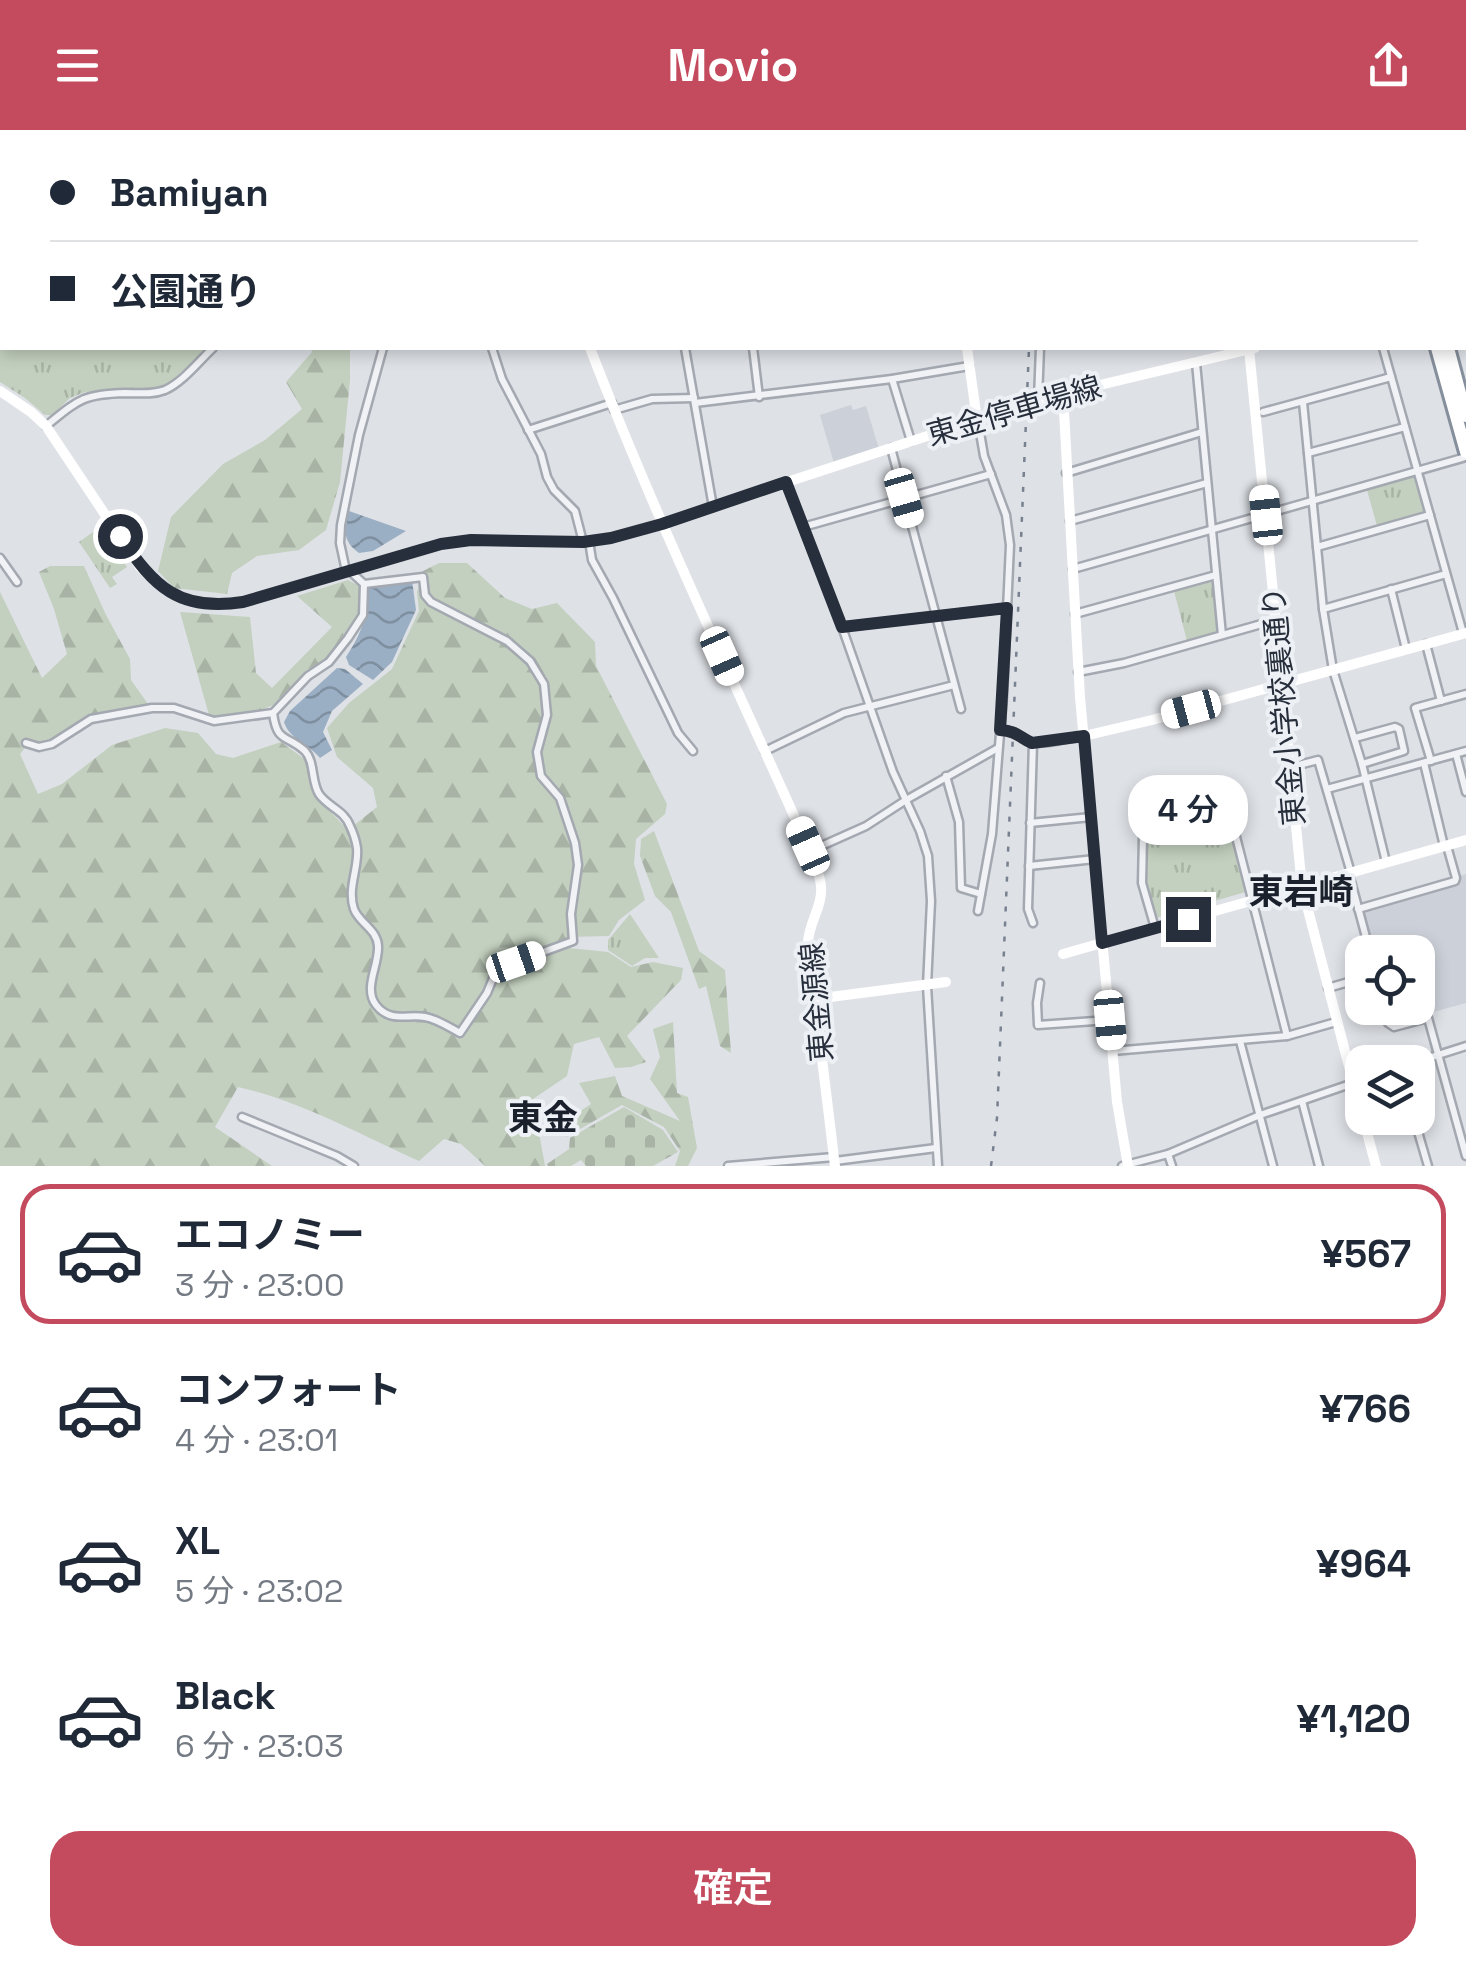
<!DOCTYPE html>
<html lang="ja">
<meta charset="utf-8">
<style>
body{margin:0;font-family:"Space Grotesk","Noto Sans JP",sans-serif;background:#f2f2f3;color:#1f2937;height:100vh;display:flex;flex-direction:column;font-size:38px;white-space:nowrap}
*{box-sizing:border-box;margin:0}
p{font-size:32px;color:#747a83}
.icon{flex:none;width:55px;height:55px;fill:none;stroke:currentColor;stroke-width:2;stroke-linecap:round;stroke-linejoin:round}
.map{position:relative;height:1036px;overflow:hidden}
.details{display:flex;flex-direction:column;background:#fff;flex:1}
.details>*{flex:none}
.banner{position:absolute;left:0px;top:0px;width:1468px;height:220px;box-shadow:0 5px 15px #0003;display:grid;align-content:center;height:220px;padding:0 50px;background:#fff}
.fabs{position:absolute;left:1345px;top:805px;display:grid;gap:20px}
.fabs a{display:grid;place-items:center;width:90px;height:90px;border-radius:20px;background:#fff;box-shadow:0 5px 15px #0003;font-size:50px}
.end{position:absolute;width:45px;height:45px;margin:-22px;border:12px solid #282f3c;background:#fff;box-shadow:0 0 0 5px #fff}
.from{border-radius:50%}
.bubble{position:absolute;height:70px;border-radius:30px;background:#fff;box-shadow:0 5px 15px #0003;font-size:32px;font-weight:600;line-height:70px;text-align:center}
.car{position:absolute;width:30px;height:60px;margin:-30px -15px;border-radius:12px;box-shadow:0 0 8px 2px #0007;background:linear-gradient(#fff 24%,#345 0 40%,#fff 0 76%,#345 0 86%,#fff 0)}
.banner b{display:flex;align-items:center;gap:35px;height:95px;font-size:38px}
.banner b+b{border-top:2px solid #e0e1e3}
.banner i{width:25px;height:25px;background:#1f2937}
ul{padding:18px 0 0;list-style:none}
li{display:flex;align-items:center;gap:30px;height:140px;margin:0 20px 15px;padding:0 30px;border:5px solid transparent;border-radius:30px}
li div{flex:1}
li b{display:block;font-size:38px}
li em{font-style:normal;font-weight:600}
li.active{border-color:#c44a5d}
li>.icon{width:90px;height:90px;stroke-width:1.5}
.cta{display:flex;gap:20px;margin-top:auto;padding:20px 50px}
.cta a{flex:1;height:115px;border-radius:30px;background:#c44a5d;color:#fff;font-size:40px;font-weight:600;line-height:115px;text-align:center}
header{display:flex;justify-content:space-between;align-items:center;height:130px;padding:0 50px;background:#c44a5d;color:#fff;font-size:45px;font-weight:600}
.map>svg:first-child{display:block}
</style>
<header><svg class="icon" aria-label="menu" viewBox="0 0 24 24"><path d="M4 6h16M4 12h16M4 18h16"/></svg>Movio<svg class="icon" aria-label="share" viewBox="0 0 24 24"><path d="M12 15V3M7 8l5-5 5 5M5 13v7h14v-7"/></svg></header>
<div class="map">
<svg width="1466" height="1036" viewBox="0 0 1466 1036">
<defs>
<pattern id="grass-tufts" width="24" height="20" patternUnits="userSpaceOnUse" patternTransform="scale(2.5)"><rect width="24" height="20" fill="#c3d0bf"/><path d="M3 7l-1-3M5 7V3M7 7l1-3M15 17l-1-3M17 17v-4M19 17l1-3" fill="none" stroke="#a8b3a5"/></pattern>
<pattern id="forest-firs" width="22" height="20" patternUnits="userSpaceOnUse" patternTransform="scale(2.5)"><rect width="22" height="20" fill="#c3d0bf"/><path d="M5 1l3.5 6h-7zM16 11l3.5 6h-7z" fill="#a8b3a5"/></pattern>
<pattern id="cemetery-stones" width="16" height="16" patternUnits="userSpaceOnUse" patternTransform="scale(2.5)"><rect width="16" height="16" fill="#c3d0bf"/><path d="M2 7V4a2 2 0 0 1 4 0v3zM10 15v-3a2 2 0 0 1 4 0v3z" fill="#a8b3a5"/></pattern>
<pattern id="water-waves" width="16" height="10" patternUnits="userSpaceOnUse" patternTransform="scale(2.5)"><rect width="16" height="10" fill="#9bafc4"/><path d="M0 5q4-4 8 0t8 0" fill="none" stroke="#7e8fa0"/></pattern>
</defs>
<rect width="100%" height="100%" fill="#dee1e6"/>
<g fill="#ccd0d8">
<polygon points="851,275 853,280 866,276 879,319 834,333 820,285"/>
<polygon points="1466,744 1466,873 1393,893 1388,878 1418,878 1418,822 1373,822 1362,781 1455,755 1460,746"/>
</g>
<g fill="url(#grass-tufts)">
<polygon points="2,71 2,218 208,218 167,255 154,259 85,262 70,268 52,285 45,285 25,268 0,252 0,72"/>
<polygon points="1416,346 1424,382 1377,396 1367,360"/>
<polygon points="100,397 127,437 112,447 117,454 110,458 79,412"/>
<polygon points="1214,451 1218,502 1187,511 1174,461"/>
<polygon points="1233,704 1249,761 1156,788 1145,752 1146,710"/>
<polygon points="630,784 659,828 645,828 632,836 608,820 608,810"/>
</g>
<g fill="url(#forest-firs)">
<polygon points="311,218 350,218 350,250 340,352 326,400 299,420 257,426 232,443 227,464 174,458 158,441 171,387 223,334 265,310 302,279 286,252 312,222"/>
<path d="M439 433H467L505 468 532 479 557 473 595 512 596 536 667 674 665 684 636 709 634 734 645 770 619 790 609 806 569 807V818L608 822 631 837 653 832 683 838 681 850 627 906 646 932 631 937 615 938 599 907 574 914 567 946 533 969 545 1036H485L461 1014 444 1009 419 1031C361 1005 301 971 238 957L215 997 272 1036H0V462L42 548 67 524 54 479 39 442 50 436H84L106 485 130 529 131 550 148 574 86 588 52 611 29 613 20 624 38 664 62 654 112 615 165 598 198 603 216 624 233 628 281 612 306 630C310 667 324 674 348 700L377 677 373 658 337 627 327 598 349 573 392 539 419 481 417 462 423 441Z"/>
<polygon points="348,450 359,456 359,483 327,528 307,540 273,575 238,590 209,585 180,482 250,487 256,543 272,558 332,497 297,466"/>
<polygon points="654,701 699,821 725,840 731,923 720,916 706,856 699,859 671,782 655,766 640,726 641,709"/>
<polygon points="673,892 677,963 688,967 697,1018 688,1036 675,1036 680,1021 664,997 622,975 566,1007 562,993 591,974 579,953 615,946 622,966 680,991 650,949 660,927 653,899"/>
</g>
<polygon fill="url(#cemetery-stones)" points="624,977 663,1000 678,1022 653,1036 586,1036 581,1030 571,1036 548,1036 547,1034 569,1019 570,1008"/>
<g fill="url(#water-waves)">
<path d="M349 381 406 401 373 421 359 423C342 411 344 399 349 381Z"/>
<path d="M412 450 416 480 392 532 373 550 349 535 346 527C363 501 367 487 367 457Z"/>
<path d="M337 538 345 539 363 554 332 581 323 602 332 620 320 628C309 614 289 609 284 592L290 581Z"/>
</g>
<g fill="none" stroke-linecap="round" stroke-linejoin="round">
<defs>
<g id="street">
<polyline points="558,0 559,2"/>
<polyline points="595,0 596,2"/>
<polyline points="724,0 724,2"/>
<polyline points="895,0 895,2"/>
<polyline points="979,0 979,2"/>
<polyline points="1142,0 1142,2"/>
<polyline points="1289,0 1289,2"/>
<polyline points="151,2 153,0"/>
<polyline points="543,2 548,0"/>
<polyline points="625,2 642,0"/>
<polyline points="1029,2 1029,0"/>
<polyline points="1047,2 1047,0"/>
<polyline points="1194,2 1209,0"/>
<polyline points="1465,39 1466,39"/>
<polyline points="492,218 502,249 541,324 547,347 554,360 575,381 583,412"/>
<polyline points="685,218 713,377"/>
<polyline points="753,218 759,267"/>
<polyline points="1383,218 1463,503"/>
<polyline points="1196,233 1222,505"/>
<polyline points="892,249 911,311"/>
<polyline points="1038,269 1040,218"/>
<polyline points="1303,272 1323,479 1333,540 1362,634 1386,732"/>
<polyline points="695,273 892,249 969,236"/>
<polyline points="614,280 652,269 694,268"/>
<polyline points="1263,282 1391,247"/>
<polyline points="978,291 984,326 1006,385 1010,415 1003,566 992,704 978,781"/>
<path d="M46 296C78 270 83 264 125 263 138 263 152 265 165 260 183 252 199 231 213 218"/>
<polyline points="528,300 612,273"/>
<polyline points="891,318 961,579"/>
<polyline points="1308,323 1405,297"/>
<polyline points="1066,343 1202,302"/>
<polyline points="786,352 842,497 893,642 920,701 928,726 931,771 927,856 938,1036"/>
<polyline points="1070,391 1207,353"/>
<polyline points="803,397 991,344"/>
<polyline points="589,411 592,430 613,468 678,603 693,621"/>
<polyline points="1317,417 1430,385"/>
<polyline points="0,428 17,452"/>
<polyline points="1073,439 1466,327"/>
<polyline points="346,441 340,413 341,395 359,305 383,218"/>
<polyline points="1391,459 1406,519"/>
<polyline points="1323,479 1446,444"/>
<polyline points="1075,484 1216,445"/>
<polyline points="842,497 1007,478"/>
<polyline points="1426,514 1441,571"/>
<polyline points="1078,542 1124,533 1265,493"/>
<path d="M273 583C277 614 287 604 305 621 315 632 311 651 319 664 328 677 344 680 350 696 353 702 356 712 357 718 359 738 347 758 354 779 359 793 377 799 378 816 379 836 363 858 376 875 390 893 407 884 425 887 437 889 449 897 460 903L487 863 494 846 516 832 573 811 571 784 578 735 575 713 560 668 541 646 537 622 547 585 544 554 530 531 507 511 431 472 425 465 423 447 364 454"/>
<path d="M1001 600C1022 601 1018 609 1031 612 1043 615 1069 608 1082 606"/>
<polyline points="1355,608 1395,597 1399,599 1404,621 1362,634"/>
<polyline points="26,613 39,617 52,614 91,589 152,578 174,578 214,591 273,583 308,546 329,532 348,508 363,485 364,454 350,441"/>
<polyline points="1033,613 1028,779 1033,793"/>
<polyline points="765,621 844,583 954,555"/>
<polyline points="1456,624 1466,662"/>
<polyline points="1431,631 1415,578 1466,564"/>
<polyline points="1424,633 1444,716"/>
<polyline points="1291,637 1318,630 1351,743"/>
<polyline points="946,646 959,692 961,758 981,764"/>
<polyline points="1327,659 1466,621"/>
<polyline points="1030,693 1091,687"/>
<polyline points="810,721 866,696 906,670 998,618"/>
<polyline points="1029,736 1095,729"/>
<polyline points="1349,744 1370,822"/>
<polyline points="1358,779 1455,751 1456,748 1447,716"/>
<polyline points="1155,798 1142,753 1143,707 1234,699 1287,906"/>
<polyline points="1040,853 1037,873 1038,895 1109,890"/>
<polyline points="1328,858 1362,848"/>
<polyline points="1384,878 1388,893 1394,897 1428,888 1466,1026"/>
<polyline points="1240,911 1273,1036"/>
<polyline points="1113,921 1287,906 1336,892"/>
<polyline points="1416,932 1466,916"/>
<polyline points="1302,971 1319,1036"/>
<polyline points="242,987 337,1026 354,1036"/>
<polyline points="1414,988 1428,1036"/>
<polyline points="1168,1024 1172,1036"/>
<polyline points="835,1031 936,1018"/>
<polyline points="728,1036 834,1027"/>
<polyline points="1122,1036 1168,1024 1260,985 1362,950"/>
</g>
<polyline id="primary" points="1465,169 1466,169"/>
<g id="highway">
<polyline points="1351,0 1353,2"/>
<polyline points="1362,0 1363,2"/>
<polyline points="1437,218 1466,322"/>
<polyline points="1448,218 1466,286"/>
</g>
</defs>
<use href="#street" stroke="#a4a8b0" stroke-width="11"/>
<use href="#primary" stroke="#9ea6b1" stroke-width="16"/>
<use href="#highway" stroke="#868f9c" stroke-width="18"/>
<use href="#street" stroke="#f0f2f5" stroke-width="6"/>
<g stroke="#fff" stroke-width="10">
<polyline points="474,0 475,2"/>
<polyline points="772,0 773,2"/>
<polyline points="924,2 941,0"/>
<path d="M590 218C655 387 734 551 808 717 813 729 820 743 821 756 823 776 808 794 808 813L835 1036"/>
<polyline points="967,218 977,290"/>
<polyline points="1249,219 1302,757 1362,986"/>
<path d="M0 261 31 282 46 296 140 437C172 469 198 478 243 472L441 414C489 407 536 414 584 411 611 410 637 400 662 393L1037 270 1255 218"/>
<polyline points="1063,264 1080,567 1117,972 1128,1036"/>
<polyline points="1084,606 1152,590 1466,503"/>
<polyline points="1063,824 1466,710"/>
<polyline points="815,869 946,852"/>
<polyline points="1363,988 1376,1036"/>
</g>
<use href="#primary" stroke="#fff" stroke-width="11"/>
<use href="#highway" stroke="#fff" stroke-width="12"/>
<g stroke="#78818f" stroke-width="2.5" stroke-dasharray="5 10" stroke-linecap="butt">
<polyline points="1038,2 1038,0"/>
<polyline points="991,1036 997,988 1029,218"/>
</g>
</g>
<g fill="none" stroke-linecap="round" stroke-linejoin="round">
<path stroke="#282f3c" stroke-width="12" d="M120 406C154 457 179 482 243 472L441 414 471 410 583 412 611 408 662 394 786 352 842 497 1007 478 1000 600C1017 601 1019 607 1032 613L1084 606 1102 813 1188 789"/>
</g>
<g text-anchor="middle" stroke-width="8" stroke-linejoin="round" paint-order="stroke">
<g font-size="30" fill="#282f3c" stroke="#edf0f4">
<text transform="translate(1014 281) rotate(-16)" y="10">東金停車場線</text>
<text transform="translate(1284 576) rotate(-95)" y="10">東金小学校裏通り</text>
<text transform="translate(817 872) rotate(-95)" y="10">東金源線</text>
</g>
<g font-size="35" font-weight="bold" fill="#1a212c" stroke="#edf0f4">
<text x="1301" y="774">東岩崎</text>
<text x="543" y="1000">東金</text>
</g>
</g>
</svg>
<div class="fabs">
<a><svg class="icon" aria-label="locate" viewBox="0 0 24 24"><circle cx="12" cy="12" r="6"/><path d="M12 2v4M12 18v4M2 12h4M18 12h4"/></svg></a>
<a><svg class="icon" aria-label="layers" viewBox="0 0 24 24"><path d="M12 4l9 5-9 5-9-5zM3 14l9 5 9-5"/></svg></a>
</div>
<i class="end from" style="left:120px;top:406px"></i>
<i class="end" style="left:1188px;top:789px"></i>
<div class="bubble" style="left:1128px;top:645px;width:120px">4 分</div>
<i class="car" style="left:904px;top:368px;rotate:164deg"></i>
<i class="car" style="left:1266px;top:385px;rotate:354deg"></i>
<i class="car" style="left:722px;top:526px;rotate:156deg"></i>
<i class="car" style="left:1191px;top:579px;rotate:255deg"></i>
<i class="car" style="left:808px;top:716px;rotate:336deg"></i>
<i class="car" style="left:516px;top:832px;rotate:71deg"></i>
<i class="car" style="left:1110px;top:890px;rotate:175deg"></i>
<div class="banner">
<b><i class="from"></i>Bamiyan</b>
<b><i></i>公園通り</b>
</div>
</div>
<section class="details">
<ul>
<li class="active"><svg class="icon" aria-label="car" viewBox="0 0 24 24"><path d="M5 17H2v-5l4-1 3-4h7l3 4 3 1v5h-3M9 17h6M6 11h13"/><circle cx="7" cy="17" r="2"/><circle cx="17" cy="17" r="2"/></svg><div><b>エコノミー</b><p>3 分 · 23:00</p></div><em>¥567</em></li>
<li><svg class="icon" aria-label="car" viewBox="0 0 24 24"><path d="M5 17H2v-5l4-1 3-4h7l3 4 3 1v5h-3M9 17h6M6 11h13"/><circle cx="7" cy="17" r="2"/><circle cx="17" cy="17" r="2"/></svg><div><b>コンフォート</b><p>4 分 · 23:01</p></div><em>¥766</em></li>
<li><svg class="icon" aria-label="car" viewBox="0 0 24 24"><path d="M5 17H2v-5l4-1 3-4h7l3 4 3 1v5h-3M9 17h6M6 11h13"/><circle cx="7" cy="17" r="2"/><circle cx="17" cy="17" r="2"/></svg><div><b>XL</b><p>5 分 · 23:02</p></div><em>¥964</em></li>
<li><svg class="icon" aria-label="car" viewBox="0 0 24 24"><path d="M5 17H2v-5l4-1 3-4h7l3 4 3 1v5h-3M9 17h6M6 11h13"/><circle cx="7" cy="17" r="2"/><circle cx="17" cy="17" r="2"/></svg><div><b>Black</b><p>6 分 · 23:03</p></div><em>¥1,120</em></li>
</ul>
<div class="cta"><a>確定</a></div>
</section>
